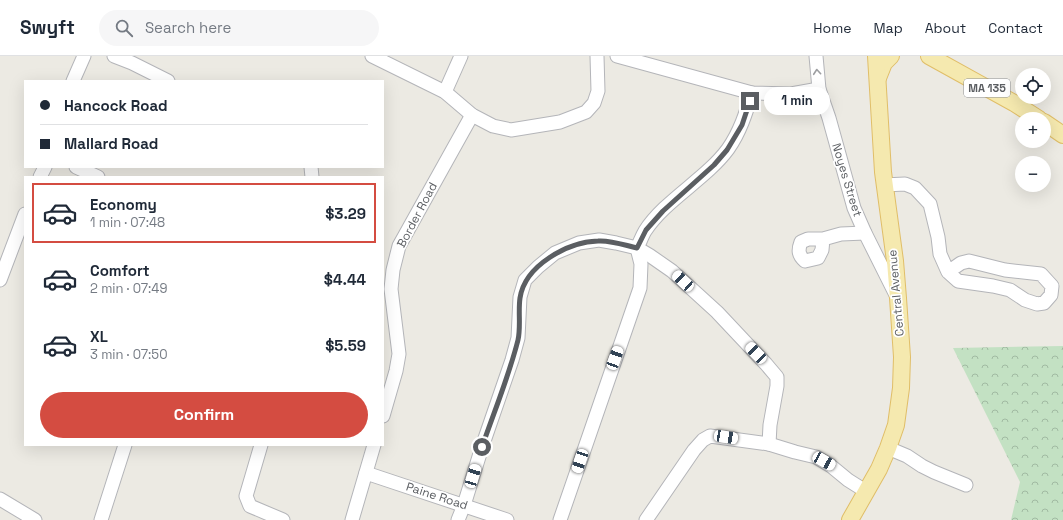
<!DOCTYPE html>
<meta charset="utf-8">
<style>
body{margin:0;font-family:"Space Grotesk",sans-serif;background:#f6f6f7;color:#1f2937;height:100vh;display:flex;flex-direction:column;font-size:15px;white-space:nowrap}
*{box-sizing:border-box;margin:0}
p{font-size:13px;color:#747a83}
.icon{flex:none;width:22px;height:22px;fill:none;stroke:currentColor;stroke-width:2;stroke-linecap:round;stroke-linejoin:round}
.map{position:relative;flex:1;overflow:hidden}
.details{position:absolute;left:24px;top:120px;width:360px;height:270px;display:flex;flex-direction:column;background:#fff;border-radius:0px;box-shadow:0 4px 16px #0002}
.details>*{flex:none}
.guide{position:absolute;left:24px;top:24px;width:360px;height:88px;border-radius:0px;box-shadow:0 4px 16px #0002;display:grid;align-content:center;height:88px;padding:0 16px;background:#fff}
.buttons{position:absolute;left:1015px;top:12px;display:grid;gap:8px}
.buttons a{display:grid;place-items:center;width:36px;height:36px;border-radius:50%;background:#fff;box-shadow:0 4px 16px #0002;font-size:20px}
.end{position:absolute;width:18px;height:18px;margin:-9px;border:5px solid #5b5e62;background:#fff;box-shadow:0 0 0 2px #fff}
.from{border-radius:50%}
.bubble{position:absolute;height:28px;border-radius:14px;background:#fff;box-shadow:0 4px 16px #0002;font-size:13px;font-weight:600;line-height:28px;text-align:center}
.car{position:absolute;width:12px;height:24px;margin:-12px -6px;border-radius:5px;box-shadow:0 0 3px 1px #0007;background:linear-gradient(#fff 24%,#345 0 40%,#fff 0 76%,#345 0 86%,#fff 0)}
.guide b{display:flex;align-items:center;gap:14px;height:38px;font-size:15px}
.guide b+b{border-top:1px solid #e0e1e3}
.guide i{width:10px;height:10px;background:#1f2937}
ul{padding:7px 0 0;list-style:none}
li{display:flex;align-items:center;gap:12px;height:60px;margin:0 8px 6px;padding:0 8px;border:2px solid transparent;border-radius:0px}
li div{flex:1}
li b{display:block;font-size:15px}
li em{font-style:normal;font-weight:600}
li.on{border-color:#d44c41}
li>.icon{width:36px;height:36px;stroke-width:1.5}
.action{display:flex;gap:8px;margin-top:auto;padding:8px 16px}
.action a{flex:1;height:46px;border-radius:24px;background:#d44c41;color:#fff;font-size:16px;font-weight:600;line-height:46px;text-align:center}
header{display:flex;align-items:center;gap:24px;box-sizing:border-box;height:56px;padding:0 20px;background:#fff;border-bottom:1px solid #e0e1e3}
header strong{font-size:19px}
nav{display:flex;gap:22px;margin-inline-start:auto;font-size:14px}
.search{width:280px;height:36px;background:#f6f6f7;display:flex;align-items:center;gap:10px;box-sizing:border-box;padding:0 14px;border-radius:22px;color:#747a83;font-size:15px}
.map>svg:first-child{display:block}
</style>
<header>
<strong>Swyft</strong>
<div class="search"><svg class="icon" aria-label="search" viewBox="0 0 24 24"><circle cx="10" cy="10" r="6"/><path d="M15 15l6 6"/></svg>Search here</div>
<nav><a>Home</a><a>Map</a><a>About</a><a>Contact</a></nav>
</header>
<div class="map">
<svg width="1063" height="464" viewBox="0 0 1063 464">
<defs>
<pattern id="forest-crowns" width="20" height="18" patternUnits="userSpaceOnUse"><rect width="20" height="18" fill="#c3e1c3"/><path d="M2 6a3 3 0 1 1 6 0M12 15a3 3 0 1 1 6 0" fill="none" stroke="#a1baa2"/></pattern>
</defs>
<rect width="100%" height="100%" fill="#eceae3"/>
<polygon fill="url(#forest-crowns)" points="1063,290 1063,464 1011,464 1020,426 953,292"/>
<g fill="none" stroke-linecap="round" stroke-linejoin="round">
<defs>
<g id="minor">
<polyline points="114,0 132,7 168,25"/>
<polyline points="372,0 445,36 472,59 493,70 511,74 560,66 586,56 594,47 598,35 597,0"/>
<polyline points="617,0 752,37 791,38 819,33"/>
<polyline points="816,0 819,33 829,62 854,152 865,177 896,239"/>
<polyline points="73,25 84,0"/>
<polyline points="445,36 461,0"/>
<polyline points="76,111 98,121"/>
<polyline points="311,111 312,121"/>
<polyline points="40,121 45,111"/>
<polyline points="884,129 905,128 915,132 930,148 938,181 940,198 948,216 961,207 969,205 1005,214 1041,218 1052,230 1051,239 1044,247 1037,248 1025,244 1010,234 993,230 958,225 948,216"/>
<path d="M823 183H808L801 186C798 194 798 199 805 205L818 202 822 194 823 183 841 178 865 177"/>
<path d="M637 192C640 186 642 180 645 175 665 144 706 123 728 93 740 76 746 57 752 37"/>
<polyline points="0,224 25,158"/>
<polyline points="383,360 396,315 399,298 391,233 393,214 399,190 472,59"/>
<polyline points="261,389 246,440 250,450 283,464"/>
<polyline points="888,392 907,400 922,410 934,416 966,429"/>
<polyline points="366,417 507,464"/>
<polyline points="0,443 35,464"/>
<polyline points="101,464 125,389"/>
<polyline points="352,464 374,389"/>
<polyline points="458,464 464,449 482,391 512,304 518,282 520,241 525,224 538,211 555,197 579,187 599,184 616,187 637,192 649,199 672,215 717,256 766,308 777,321 777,330 770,369 769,388 795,396 816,401 831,410 848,424 867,436"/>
<polyline points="560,464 640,232 641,208 637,192"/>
<polyline points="646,464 694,394 703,384 710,380 769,388"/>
</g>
<g id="major">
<polyline points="929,0 1014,47 1039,63"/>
<polyline points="878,22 884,7 891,0"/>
<polyline points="1044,66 1063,79"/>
<polyline points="850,464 879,413 888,392 896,369 901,332 902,301 898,242 895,205 883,116 876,0"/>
</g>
</defs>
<use href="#minor" stroke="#b4b5b9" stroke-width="15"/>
<use href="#major" stroke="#e0be68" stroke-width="18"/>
<use href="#minor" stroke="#fff" stroke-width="13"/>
<use href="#major" stroke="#f5e9af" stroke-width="16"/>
</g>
<defs><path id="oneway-chevron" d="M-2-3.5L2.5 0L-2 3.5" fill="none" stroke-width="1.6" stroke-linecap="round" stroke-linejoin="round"/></defs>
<use stroke="#9d9ea1" href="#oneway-chevron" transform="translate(817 16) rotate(-95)"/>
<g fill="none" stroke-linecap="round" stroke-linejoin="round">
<path stroke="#5b5e62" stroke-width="5" d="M482 391C494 356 509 320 518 284 521 271 518 255 520 242 525 209 568 186 598 185 611 184 624 189 637 192L646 174 663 155 714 109 727 94 742 69 750 45"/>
</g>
<g text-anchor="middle" stroke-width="3.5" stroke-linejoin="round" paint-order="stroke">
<rect fill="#fff" stroke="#8c8e91" stroke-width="1" x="964" y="23" width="46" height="18" rx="3"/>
<g font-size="11" font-weight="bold" fill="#5b5e62">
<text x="987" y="36">MA 135</text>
</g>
<g font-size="12" fill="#5b5e62" stroke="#fff">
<text transform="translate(847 124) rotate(73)" y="4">Noyes Street</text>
<text transform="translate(417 159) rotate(-62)" y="4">Border Road</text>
<text transform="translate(896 237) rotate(-95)" y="4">Central Avenue</text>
<text transform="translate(437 440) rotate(18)" y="4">Paine Road</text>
</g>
</g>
</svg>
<div class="buttons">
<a><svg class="icon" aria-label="locate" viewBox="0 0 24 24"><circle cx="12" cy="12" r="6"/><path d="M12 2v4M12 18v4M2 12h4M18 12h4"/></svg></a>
<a>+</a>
<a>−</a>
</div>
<i class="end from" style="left:482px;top:391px"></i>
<i class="end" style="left:750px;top:45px"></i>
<div class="bubble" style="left:764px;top:31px;width:66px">1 min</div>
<i class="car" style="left:683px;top:225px;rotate:313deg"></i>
<i class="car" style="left:756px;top:297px;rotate:316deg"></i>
<i class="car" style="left:615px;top:302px;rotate:20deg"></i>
<i class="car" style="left:726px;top:381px;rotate:99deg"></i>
<i class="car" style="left:580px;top:405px;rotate:199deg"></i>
<i class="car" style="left:824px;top:405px;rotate:119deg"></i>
<i class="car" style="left:473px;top:420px;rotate:17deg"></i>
<div class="guide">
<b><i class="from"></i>Hancock Road</b>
<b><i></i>Mallard Road</b>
</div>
<section class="details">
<ul>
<li class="on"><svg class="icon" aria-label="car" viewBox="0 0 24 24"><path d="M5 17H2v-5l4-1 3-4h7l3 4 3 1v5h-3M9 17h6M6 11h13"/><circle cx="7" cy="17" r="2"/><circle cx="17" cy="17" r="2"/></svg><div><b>Economy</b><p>1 min · 07:48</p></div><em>$3.29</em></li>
<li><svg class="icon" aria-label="car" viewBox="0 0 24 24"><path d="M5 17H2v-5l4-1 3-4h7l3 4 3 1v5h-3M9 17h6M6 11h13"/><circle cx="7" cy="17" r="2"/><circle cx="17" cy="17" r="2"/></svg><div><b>Comfort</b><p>2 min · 07:49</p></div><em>$4.44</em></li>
<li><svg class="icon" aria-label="car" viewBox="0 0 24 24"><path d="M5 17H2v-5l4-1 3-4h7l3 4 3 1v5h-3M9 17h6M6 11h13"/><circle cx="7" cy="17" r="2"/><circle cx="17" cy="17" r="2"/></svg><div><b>XL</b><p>3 min · 07:50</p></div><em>$5.59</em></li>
</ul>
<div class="action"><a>Confirm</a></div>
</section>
</div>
